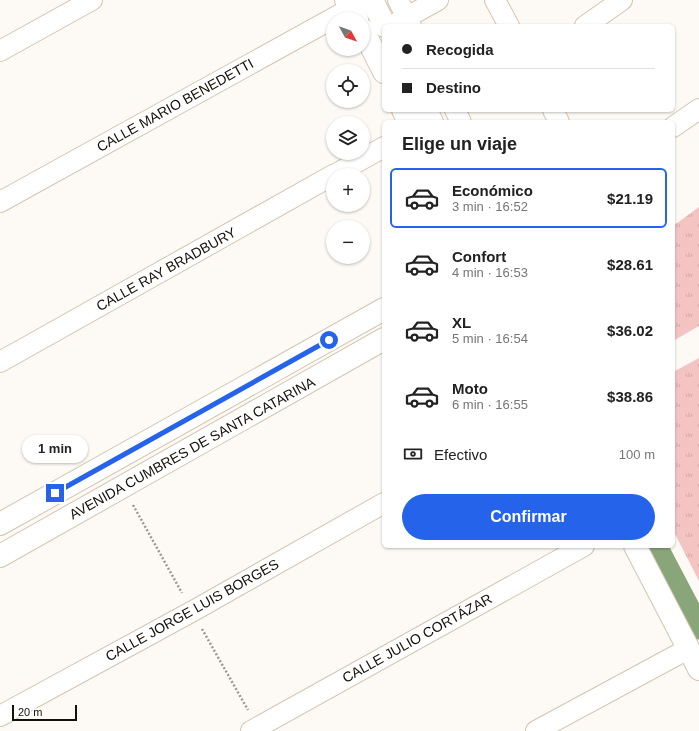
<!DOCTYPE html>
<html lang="es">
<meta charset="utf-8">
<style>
body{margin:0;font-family:Arial,sans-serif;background:#f6f6f6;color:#222;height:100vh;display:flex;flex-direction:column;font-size:15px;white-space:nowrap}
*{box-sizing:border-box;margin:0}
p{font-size:13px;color:#767676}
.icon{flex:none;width:22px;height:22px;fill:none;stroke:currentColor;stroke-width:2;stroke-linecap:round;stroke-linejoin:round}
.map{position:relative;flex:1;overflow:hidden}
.drawer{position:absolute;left:382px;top:120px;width:293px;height:428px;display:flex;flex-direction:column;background:#fff;border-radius:6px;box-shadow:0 1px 3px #0004}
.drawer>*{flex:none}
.hud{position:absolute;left:382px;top:24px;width:293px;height:88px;border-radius:6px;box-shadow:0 1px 3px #0004;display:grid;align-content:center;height:88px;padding:0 20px;background:#fff}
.needle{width:26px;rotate:130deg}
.controls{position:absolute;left:326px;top:12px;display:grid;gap:8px}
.controls a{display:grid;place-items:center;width:44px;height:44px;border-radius:50%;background:#fff;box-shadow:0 1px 3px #0004;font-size:20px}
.scale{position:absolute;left:12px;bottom:10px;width:65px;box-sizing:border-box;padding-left:4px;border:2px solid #151009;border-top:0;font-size:11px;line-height:14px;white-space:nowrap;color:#151009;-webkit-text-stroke:3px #fff;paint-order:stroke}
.end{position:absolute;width:18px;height:18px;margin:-9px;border:5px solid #2563eb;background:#fff;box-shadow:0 0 0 2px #fff}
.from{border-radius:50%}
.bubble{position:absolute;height:28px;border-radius:14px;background:#fff;box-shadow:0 1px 3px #0004;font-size:13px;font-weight:800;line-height:28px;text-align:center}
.hud b{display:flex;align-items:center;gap:14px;height:38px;font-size:15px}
.hud b+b{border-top:1px solid #e0e0e0}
.hud i{width:10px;height:10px;background:#222}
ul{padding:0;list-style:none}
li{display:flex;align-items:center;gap:12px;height:60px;margin:0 8px 6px;padding:0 12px;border:2px solid transparent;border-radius:6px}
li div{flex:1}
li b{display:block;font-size:15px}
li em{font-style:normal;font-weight:800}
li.on{border-color:#2563eb}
li>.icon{width:36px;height:36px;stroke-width:1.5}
h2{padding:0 20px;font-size:18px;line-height:48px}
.pay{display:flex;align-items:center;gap:10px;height:44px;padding:0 20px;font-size:15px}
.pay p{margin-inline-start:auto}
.primary-button{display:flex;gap:8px;margin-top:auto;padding:8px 20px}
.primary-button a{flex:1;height:46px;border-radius:24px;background:#2563eb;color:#fff;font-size:16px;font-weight:800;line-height:46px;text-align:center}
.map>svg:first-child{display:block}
</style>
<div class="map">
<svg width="699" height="731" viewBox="0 0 699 731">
<defs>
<pattern id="grass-tufts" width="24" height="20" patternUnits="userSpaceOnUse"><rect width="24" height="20" fill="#f3c4c2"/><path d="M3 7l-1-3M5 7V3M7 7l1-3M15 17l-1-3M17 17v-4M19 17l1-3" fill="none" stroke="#cfa7a5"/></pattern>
</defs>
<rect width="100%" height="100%" fill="#fdfaf5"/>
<g fill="url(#grass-tufts)">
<polygon points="699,207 699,326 673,341 673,226"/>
<polygon points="699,358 699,581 673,530 673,372"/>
</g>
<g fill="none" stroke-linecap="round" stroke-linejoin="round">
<polyline stroke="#89a67b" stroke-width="23" points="656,546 699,628"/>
<defs>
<g id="street">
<polyline points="398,0 411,26"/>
<polyline points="495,0 509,26"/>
<polyline points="391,26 438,0"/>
<polyline points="585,26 622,0"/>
<polyline points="0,51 92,0"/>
<polyline points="455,110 461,122"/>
<polyline points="553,110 559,122"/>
<polyline points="673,127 699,109"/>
<polyline points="334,175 384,147"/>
<polyline points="0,202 366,0"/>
<polyline points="0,362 333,175"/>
<polyline points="0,716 193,611 384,503"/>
<polyline points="251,731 584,546"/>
<polyline points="536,731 688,649"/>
</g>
<g id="secondary">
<polyline points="346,0 357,19"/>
<polyline points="372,0 385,26"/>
<polyline points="363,30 384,72"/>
<polyline points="403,110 409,122"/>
<polyline points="426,110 432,122"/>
<polyline points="0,524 384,309"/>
<polyline points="635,546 699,669"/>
<polyline points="0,556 384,339"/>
</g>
</defs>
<use href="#street" stroke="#d4c5af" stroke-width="22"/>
<use href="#secondary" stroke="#d4c5af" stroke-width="24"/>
<g stroke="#9d9a94" stroke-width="2.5" stroke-dasharray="2 2" stroke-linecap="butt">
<polyline points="133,505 182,593"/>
<polyline points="202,629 248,710"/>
</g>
<use href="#street" stroke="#fff" stroke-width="20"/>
<use href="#secondary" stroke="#fff" stroke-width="22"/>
</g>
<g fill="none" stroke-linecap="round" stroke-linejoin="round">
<polyline stroke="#2563eb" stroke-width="5" points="55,493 329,340"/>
</g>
<g text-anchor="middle" stroke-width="3.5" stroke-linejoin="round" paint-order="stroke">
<g font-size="14" fill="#151009" stroke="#fff">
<text transform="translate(175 105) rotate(-29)" y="5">CALLE MARIO BENEDETTI</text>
<text transform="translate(166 269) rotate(-29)" y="5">CALLE RAY BRADBURY</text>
<text transform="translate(192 448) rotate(-29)" y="5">AVENIDA CUMBRES DE SANTA CATARINA</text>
<text transform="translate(192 610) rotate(-29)" y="5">CALLE JORGE LUIS BORGES</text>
<text transform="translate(417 638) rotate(-29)" y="5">CALLE JULIO CORTÁZAR</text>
</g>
</g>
</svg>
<div class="controls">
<a><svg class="needle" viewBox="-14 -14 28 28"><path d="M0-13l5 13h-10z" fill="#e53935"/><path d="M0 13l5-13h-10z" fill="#767676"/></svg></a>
<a><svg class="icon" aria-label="locate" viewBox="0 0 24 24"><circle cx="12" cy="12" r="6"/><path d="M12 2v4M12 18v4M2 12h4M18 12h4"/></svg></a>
<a><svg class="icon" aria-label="layers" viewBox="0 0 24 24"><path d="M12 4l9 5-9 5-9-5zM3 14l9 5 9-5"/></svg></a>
<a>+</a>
<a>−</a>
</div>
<div class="scale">20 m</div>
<i class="end from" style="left:329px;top:340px"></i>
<i class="end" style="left:55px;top:493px"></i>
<div class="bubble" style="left:22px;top:435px;width:66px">1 min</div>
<div class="hud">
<b><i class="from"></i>Recogida</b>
<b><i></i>Destino</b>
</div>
<section class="drawer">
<h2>Elige un viaje</h2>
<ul>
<li class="on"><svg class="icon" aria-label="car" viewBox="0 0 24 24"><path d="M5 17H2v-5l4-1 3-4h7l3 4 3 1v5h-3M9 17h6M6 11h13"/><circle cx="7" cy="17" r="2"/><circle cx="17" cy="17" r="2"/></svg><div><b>Económico</b><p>3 min · 16:52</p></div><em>$21.19</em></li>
<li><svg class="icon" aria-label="car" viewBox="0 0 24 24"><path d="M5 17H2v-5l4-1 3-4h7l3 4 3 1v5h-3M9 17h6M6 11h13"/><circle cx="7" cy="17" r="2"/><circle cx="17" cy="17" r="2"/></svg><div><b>Confort</b><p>4 min · 16:53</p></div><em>$28.61</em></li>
<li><svg class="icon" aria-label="car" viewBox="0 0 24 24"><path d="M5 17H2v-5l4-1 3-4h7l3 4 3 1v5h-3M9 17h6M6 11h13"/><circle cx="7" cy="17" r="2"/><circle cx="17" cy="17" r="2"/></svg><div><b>XL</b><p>5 min · 16:54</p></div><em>$36.02</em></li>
<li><svg class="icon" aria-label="car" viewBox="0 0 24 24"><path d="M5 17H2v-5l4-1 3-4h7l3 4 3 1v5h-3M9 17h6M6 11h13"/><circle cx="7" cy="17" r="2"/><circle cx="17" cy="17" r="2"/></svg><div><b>Moto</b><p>6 min · 16:55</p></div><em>$38.86</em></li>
</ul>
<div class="pay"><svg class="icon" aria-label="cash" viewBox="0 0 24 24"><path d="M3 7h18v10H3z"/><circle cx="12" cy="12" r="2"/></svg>Efectivo<p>100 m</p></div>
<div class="primary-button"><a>Confirmar</a></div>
</section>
</div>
